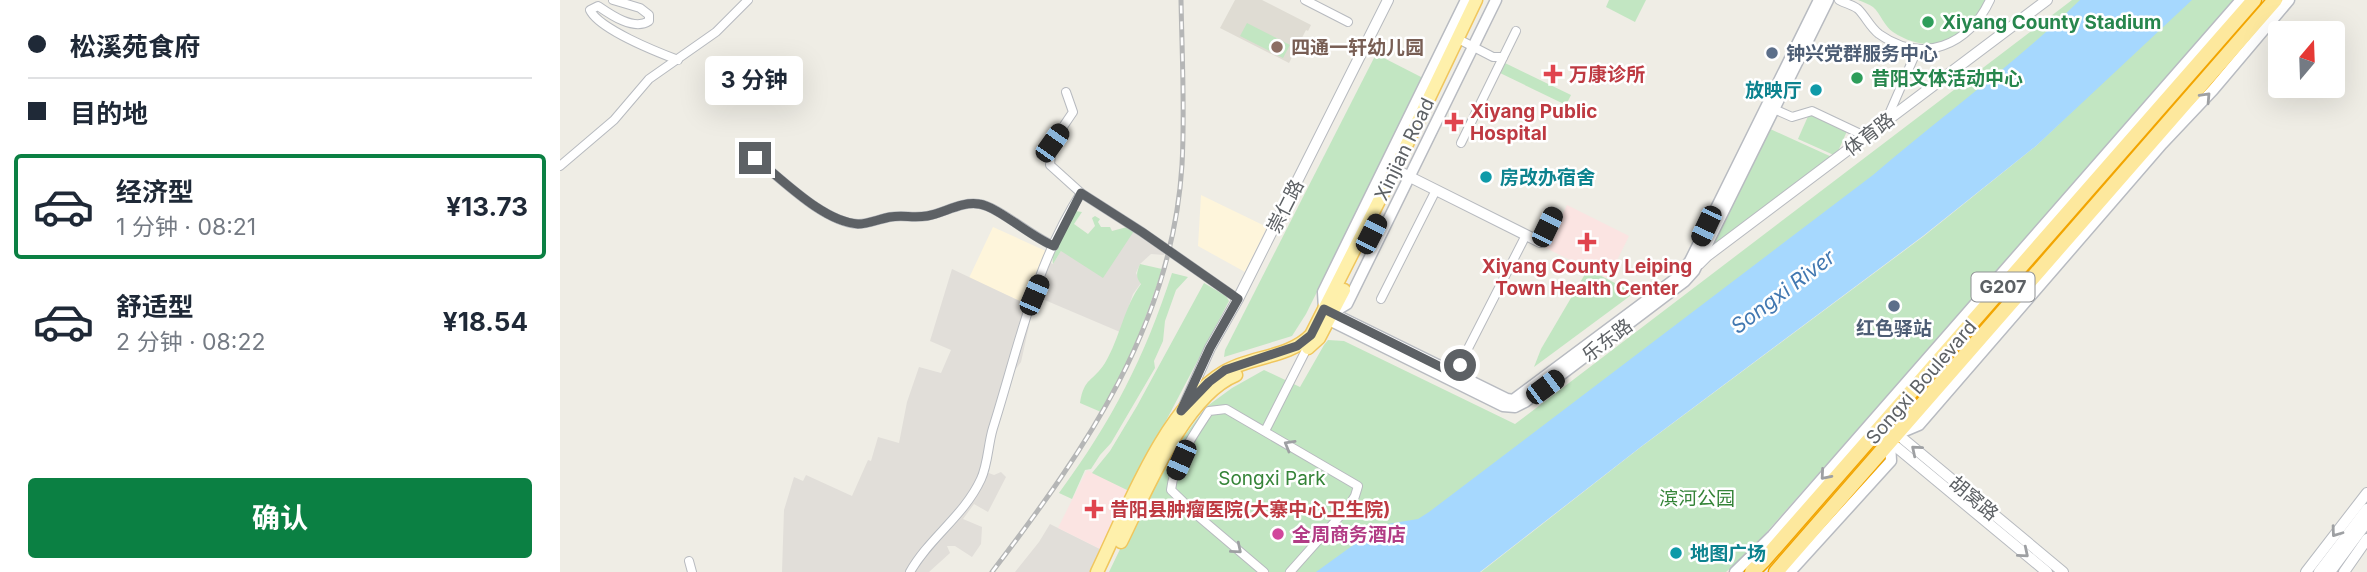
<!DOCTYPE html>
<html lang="zh">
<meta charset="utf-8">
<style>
body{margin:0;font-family:Inter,"Noto Sans SC",sans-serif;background:#f6f6f7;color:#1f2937;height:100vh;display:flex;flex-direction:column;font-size:26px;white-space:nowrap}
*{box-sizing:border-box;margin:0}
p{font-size:23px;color:#747a83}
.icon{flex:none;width:38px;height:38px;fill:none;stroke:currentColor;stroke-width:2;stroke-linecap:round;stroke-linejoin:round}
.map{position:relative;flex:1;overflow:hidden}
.drawer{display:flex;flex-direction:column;background:#fff;width:560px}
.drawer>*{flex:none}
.top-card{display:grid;align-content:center;height:154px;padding:0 28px;background:#fff}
.needle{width:46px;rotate:19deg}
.controls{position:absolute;left:1708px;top:21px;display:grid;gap:14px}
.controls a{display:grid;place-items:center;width:77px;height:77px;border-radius:7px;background:#fff;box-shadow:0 7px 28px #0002;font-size:35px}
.end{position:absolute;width:32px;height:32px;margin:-16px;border:9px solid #5d6165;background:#fff;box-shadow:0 0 0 4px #fff}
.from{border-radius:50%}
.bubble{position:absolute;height:49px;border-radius:7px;background:#fff;box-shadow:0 7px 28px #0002;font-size:23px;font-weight:700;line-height:49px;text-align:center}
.car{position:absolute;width:21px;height:42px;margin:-21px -10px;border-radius:9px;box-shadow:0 0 5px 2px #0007;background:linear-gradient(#222 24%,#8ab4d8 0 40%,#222 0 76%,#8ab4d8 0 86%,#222 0)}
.top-card b{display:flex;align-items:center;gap:24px;height:66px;font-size:26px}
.top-card b+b{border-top:2px solid #e0e1e3}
.top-card i{width:18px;height:18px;background:#1f2937}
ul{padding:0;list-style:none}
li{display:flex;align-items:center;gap:21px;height:105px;margin:0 14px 10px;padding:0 14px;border:4px solid transparent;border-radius:7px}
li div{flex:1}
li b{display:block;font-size:26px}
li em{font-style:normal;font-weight:700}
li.selected{border-color:#0b8043}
li>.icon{width:63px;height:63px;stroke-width:1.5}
.button{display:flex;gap:14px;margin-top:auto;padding:14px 28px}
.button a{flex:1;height:80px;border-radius:7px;background:#0b8043;color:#fff;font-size:28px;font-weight:700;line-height:80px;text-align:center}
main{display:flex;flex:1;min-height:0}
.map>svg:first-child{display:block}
</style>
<main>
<section class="drawer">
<div class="top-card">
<b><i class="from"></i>松溪苑食府</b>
<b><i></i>目的地</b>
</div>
<ul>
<li class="selected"><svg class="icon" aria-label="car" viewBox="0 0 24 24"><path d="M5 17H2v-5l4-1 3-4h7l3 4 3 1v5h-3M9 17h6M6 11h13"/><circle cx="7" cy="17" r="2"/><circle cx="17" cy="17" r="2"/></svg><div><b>经济型</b><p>1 分钟 · 08:21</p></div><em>¥13.73</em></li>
<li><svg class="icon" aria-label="car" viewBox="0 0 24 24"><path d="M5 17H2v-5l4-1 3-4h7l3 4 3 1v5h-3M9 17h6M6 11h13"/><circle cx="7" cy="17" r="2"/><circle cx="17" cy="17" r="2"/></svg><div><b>舒适型</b><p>2 分钟 · 08:22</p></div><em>¥18.54</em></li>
</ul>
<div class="button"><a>确认</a></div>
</section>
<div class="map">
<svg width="1807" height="572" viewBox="0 0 1807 572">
<rect width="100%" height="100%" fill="#efede5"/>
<g fill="#fef5db">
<polygon points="641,195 707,227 685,272 638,246"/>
<polygon points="433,227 488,252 464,303 409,278"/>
</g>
<g fill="#e1ded9">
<polygon points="574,231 605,252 604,255 591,254 580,264 576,273 581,283 573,294 560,332 480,298 471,317 461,362 452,374 426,472 434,475 441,472 446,477 428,512 414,504 403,519 422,527 421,544 412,557 395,546 387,546 390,553 369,572 222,572 224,510 234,477 243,481 246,475 292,496 308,460 311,461 318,437 339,443 347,402 359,367 381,373 391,350 370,341 392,269 464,303 484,260 493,264 501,251"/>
<polygon points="490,524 540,549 530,572 455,572 479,542"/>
</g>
<polygon fill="#dfdcd3" points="675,0 702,0 751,25 748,31 746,30 729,63 660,28"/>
<g fill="#fbe4e2">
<polygon points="1007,205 1069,236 1048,279 986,248"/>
<polygon points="527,470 569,491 540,549 498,528"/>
</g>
<g fill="#c2e6c2">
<polygon points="1049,0 1086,0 1075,22 1046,7"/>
<path d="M1298 0H1425C1406 39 1373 58 1333 32 1324 26 1321 14 1313 7 1309 4 1303 2 1298 0Z"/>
<polygon points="1512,0 1522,0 1445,73 877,520 770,572 549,572 563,543 620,442 646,407 672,388 704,370 740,387 764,345 768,340 784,341 955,424"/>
<polygon points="1629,0 1677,0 1189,552 1166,572 921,572 1081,447 1364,236 1476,146"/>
<polygon points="687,23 730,45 723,58 680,36"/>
<polygon points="816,54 863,78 746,314 732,336 664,357 665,350"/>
<polygon points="945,63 1011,95 1006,105 940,73"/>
<polygon points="1249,114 1287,131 1276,156 1238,139"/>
<polygon points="1208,128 1274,158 1147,253"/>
<path d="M515 211 522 212 514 224 528 234 535 226 532 218 535 216 540 219 538 222 541 227H550L552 231 567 227 574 231 543 278 501 251 493 264C490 248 507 226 515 211Z"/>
<path d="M580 264 602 269C586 319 568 367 541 412L520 403C524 377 533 382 545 363 560 338 564 307 581 284 575 276 577 272 580 264Z"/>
<polygon points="1028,269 1074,293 974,367 981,349"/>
<path d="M612 273 628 277 616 290 605 321 603 341 594 361 595 368 551 443 540 455 531 469 525 470 512 499 499 493C552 421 585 357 612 273Z"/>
<polygon points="644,283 666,296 669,301 569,491 532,473 550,451 577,406"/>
</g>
<path fill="#a6d8fe" d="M1520 0H1632L1476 146 1363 236 1082 446 920 572H756L821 525 858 519 869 512 1313 175C1381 116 1455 64 1520 0Z"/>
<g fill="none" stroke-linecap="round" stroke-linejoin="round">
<defs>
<g id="minor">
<path d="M53 0 80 8 89 15V21C74 31 51 15 38 6L30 10C39 29 97 52 118 60"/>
<polyline points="745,0 788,22"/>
<path d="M1279 0C1284 3 1293 5 1298 9 1306 17 1310 27 1319 34 1363 65 1409 45 1430 0"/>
<polyline points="904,42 933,57 943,57"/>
<polyline points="506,92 513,112 492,143 490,165 521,193 582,232 678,299"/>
<polyline points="1214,109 1232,117 1252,111 1307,137"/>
<polyline points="1326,121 1357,50"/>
<polyline points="901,143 956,31"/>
<path d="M195 158C222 179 263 222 298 224 308 224 319 219 330 217 342 215 354 218 367 216 384 213 402 201 419 204 437 206 472 237 494 246"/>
<polyline points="0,166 54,120 89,79 156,32 188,0"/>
<polyline points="821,299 876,190"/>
<polyline points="895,374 966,235"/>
<polyline points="705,431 746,350"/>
<polyline points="129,561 132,572"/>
<path d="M350 572C369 538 404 516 421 479 428 464 428 444 433 428 458 349 475 264 521 193"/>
<path d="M704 572 638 516 611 490C614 462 634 434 649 411L666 409 798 486 795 496 788 507 730 572"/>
</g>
<g id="tertiary">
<polyline points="842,173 980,242 994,213"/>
<polyline points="1139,264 1147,256 1487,0"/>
<polyline points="624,406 650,348 678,299 828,0"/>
<polyline points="1324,423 1503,572"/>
<polyline points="1317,431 1487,572"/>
<polyline points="1746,572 1807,493"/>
<polyline points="1784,572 1807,539"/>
</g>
<g id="secondary">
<polyline points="906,0 763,292 764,309 947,399 953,400 1118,277 1130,261 1259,0"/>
<polyline points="772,313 787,304 936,0"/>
<polyline points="763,317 943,406 955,407 965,402 1125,281 1134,271 1268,0"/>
<polyline points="1340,433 1359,425 1602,144 1653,90 1729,0"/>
<polyline points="1175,572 1212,536 1681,0"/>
<polyline points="1230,572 1331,461 1330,442"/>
<polyline points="1759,572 1807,509"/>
<polyline points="1770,572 1807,522"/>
</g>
<g id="primary">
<polyline points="748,348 759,338 784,290"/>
<path d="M561 542C585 494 624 396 676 375"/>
<path d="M537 572C566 512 605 407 664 372 690 356 729 358 751 335L834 171 916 0"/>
</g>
<g id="trunk">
<polyline points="1192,572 1204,560 1694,0"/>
<polyline points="1216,572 1715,0"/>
</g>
</defs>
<use href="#minor" stroke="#b7babf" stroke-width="10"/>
<use href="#tertiary" stroke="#b7babf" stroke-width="12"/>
<use href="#secondary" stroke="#b8bbc1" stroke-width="13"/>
<use href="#primary" stroke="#f0c65d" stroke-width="15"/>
<use href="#trunk" stroke="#f2a502" stroke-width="17"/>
<use href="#minor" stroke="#fff" stroke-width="8"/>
<use href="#tertiary" stroke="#fff" stroke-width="10"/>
<use href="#secondary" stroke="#fff" stroke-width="10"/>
<use href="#primary" stroke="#fef0ab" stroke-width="12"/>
<use href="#trunk" stroke="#fde89d" stroke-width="14"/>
<defs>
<path id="rail" d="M432 572C526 449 612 325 622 165 625 110 622 55 621 0"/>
</defs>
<use href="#rail" stroke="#b5b6b6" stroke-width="5"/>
<use href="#rail" stroke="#fff" stroke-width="2.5" stroke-dasharray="8" stroke-linecap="butt"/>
</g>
<defs><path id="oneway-chevron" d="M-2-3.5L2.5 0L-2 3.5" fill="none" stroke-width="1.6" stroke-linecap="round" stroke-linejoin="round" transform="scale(1.75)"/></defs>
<g stroke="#9ea0a3">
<use href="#oneway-chevron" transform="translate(1646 97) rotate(-47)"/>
<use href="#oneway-chevron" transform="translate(729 445) rotate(-150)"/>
<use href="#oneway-chevron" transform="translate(1356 450) rotate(-140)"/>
<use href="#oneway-chevron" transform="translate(1265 475) rotate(131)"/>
<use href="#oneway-chevron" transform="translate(1776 532) rotate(126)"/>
<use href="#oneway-chevron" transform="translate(677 549) rotate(40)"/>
<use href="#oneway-chevron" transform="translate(1464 553) rotate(40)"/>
</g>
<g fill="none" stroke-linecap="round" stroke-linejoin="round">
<path stroke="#5d6165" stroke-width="9" d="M195 158C222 179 263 222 298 224 308 224 319 219 330 217 342 215 354 218 367 216 384 213 402 201 419 204 437 206 472 238 494 246L521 193 582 232 678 299 650 348 621 411 649 382 665 370 737 346 751 335 764 309 895 374 900 365"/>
</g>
<g fill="#2e9e5b" stroke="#fff" stroke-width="2.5">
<circle cx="1368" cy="22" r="7"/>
<circle cx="1297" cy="78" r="7"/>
</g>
<circle fill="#8d6e63" stroke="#fff" stroke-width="2.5" cx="717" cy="47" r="7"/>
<g fill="#5c6f8a" stroke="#fff" stroke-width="2.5">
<circle cx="1212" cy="53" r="7"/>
<circle cx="1334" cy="306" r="7"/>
</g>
<g fill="#e0444e" stroke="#fff" stroke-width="2.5">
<path d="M989.5 63.5h7v7h7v7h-7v7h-7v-7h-7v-7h7z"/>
<path d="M890.5 111.5h7v7h7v7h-7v7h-7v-7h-7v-7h7z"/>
<path d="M1023.5 231.5h7v7h7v7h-7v7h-7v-7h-7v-7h7z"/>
<path d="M530.5 498.5h7v7h7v7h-7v7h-7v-7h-7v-7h7z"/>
</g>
<g fill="#0f9aa8" stroke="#fff" stroke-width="2.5">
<circle cx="1256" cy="90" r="7"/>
<circle cx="926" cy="177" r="7"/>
<circle cx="1116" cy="553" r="7"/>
</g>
<circle fill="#d1479c" stroke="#fff" stroke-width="2.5" cx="718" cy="534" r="7"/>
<g text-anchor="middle" stroke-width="5" stroke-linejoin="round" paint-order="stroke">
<rect fill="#fff" stroke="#8e9093" stroke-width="2" x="1411.5" y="272.5" width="63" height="29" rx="5"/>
<g font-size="18" font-weight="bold" fill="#5d6165">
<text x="1443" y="293">G207</text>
</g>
<g font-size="19" font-weight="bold" fill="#27864d" stroke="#fff" text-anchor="start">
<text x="1382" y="29">Xiyang County Stadium</text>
<text x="1311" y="85">昔阳文体活动中心</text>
</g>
<g font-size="19" font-weight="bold" fill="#785e54" stroke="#fff" text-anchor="start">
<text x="731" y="54">四通一轩幼儿园</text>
</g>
<g font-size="19" font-weight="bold" fill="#4e5e75" stroke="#fff" text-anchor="start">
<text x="1226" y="60">钟兴党群服务中心</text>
<text x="1334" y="335" text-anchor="middle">红色驿站</text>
</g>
<g font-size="19" font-weight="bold" fill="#be3a42" stroke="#fff" text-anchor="start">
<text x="1009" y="81">万康诊所</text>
<text x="910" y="118">Xiyang Public<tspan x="910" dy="22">Hospital</tspan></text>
<text x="1027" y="273" text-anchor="middle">Xiyang County Leiping<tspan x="1027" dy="22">Town Health Center</tspan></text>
<text x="550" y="516">昔阳县肿瘤医院(大寨中心卫生院)</text>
</g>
<g font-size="19" font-weight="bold" fill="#0d838f" stroke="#fff" text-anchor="start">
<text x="1242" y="97" text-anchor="end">放映厅</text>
<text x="940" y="184">房改办宿舍</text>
<text x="1130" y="560">地图广场</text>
</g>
<g font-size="19" fill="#5d6165" stroke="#fff">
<text transform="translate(1309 134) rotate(-37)" y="7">体育路</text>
<text transform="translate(844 149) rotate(-64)" y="7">Xinjian Road</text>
<text transform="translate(725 206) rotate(-63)" y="7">崇仁路</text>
<text transform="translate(1047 340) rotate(-37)" y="7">乐东路</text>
<text transform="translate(1361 382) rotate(-49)" y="7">Songxi Boulevard</text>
<text transform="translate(1414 498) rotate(40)" y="7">胡窝路</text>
</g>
<g font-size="19" fill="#358438" stroke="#fff">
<text x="712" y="485">Songxi Park</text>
<text x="1137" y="505">滨河公园</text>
</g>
<g font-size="19" font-weight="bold" fill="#b23c85" stroke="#fff" text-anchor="start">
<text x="732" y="541">全周商务酒店</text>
</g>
<g font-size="21" font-style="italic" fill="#4278b1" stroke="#fff">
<text transform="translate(1223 292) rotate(-37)" y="7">Songxi River</text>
</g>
</g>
</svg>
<div class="controls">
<a><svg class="needle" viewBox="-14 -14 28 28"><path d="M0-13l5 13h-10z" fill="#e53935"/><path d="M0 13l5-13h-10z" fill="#747a83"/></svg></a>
</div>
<i class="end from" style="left:900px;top:365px"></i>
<i class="end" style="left:195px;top:158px"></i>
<div class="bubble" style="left:145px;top:56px;width:98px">3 分钟</div>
<i class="car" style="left:492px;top:143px;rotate:35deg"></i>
<i class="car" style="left:1146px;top:226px;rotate:205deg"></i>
<i class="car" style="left:987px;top:227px;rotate:26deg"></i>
<i class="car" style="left:811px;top:234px;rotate:27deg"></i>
<i class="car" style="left:474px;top:295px;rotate:23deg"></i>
<i class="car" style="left:985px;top:387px;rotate:53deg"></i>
<i class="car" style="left:621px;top:460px;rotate:204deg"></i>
</div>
</main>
